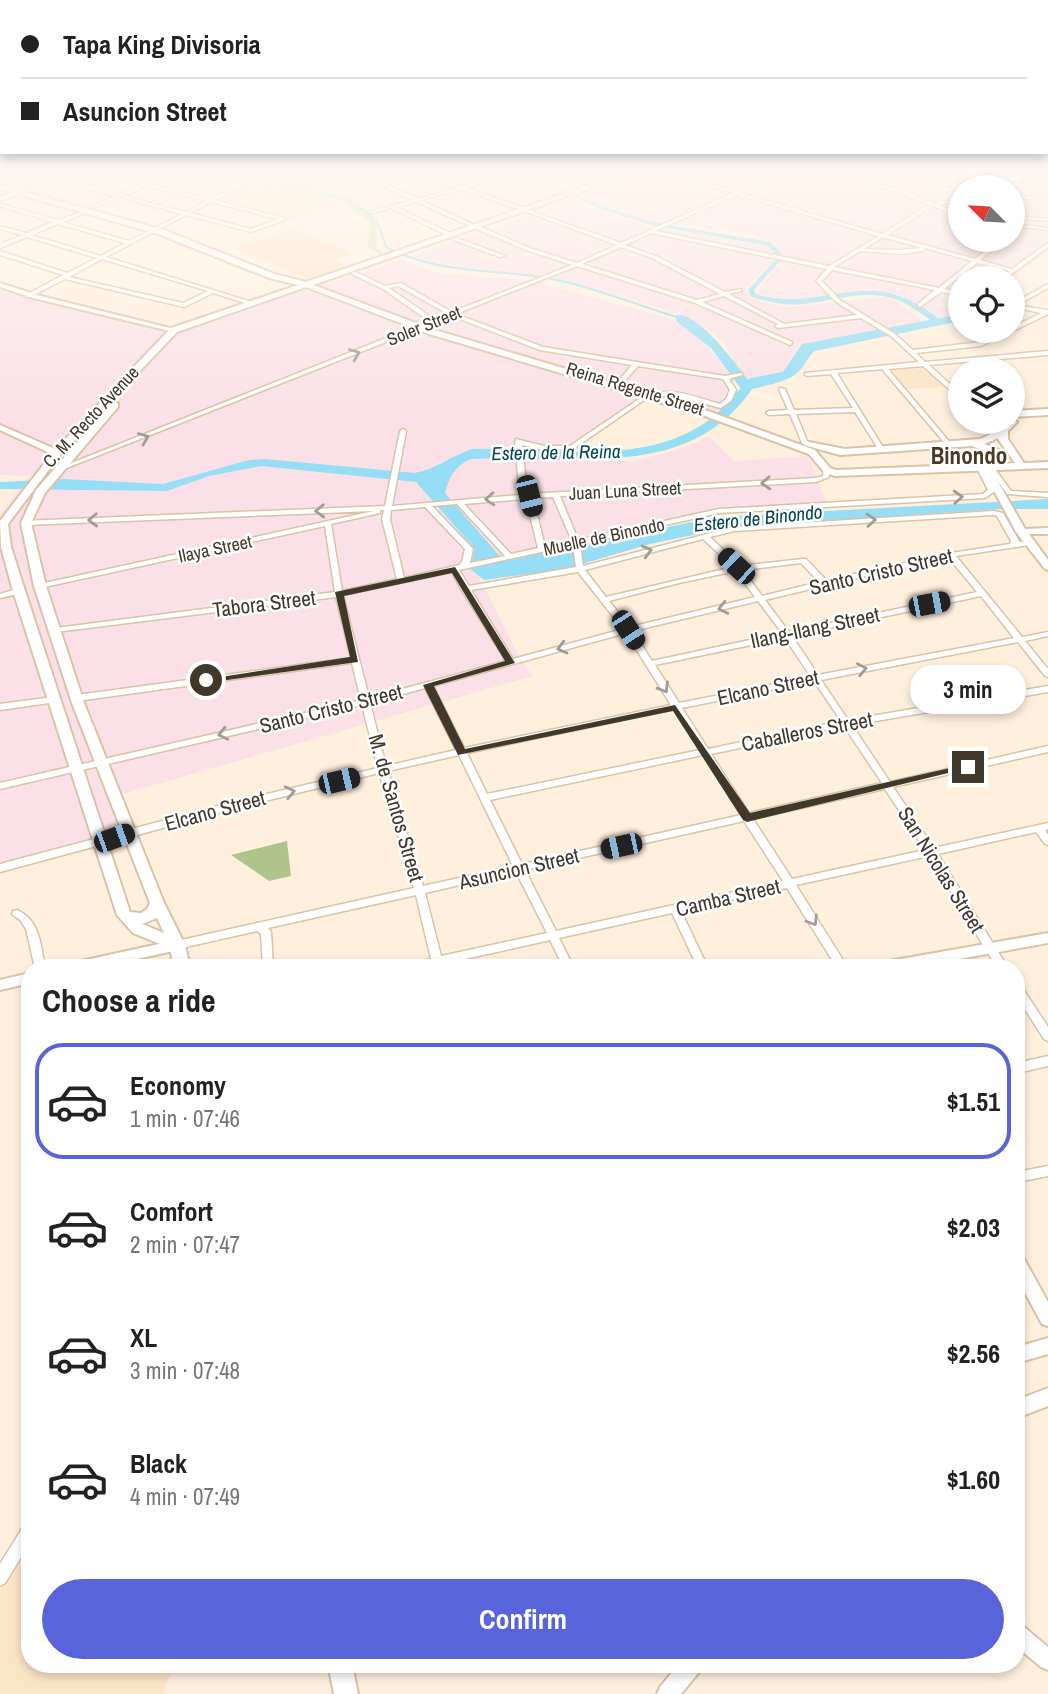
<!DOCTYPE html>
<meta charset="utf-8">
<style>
body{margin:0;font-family:"Archivo Narrow",sans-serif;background:#f2f2f2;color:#222;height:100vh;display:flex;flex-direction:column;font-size:26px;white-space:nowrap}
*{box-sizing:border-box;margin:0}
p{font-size:23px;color:#767676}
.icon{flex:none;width:38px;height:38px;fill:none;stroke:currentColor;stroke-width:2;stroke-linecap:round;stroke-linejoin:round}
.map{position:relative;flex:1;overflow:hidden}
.sheet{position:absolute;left:21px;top:959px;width:1004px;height:714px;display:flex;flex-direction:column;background:#fff;border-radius:28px;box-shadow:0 4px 10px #0003}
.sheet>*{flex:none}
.banner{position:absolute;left:0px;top:0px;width:1048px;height:154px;box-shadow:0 4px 10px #0003;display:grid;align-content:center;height:154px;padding:0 21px;background:#fff}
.needle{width:46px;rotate:294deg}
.controls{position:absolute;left:948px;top:175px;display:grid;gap:14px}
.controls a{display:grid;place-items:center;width:77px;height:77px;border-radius:50%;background:#fff;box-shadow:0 4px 10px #0003;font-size:35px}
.end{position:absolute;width:32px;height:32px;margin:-16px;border:9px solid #41382c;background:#fff;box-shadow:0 0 0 4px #fff}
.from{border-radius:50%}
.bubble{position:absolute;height:49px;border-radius:24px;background:#fff;box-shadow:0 4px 10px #0003;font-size:23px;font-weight:800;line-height:49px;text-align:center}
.car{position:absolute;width:21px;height:42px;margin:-21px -10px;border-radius:9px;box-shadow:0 0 5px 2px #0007;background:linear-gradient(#222 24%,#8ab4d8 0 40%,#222 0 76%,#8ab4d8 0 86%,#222 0)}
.banner b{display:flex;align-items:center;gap:24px;height:66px;font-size:26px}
.banner b+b{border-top:2px solid #e0e0e0}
.banner i{width:18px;height:18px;background:#222}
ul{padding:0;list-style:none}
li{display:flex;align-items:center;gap:21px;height:116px;margin:0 14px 10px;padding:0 7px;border:4px solid transparent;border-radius:28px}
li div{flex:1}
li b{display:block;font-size:26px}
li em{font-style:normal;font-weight:800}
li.on{border-color:#5964db}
li>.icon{width:63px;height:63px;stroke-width:1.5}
h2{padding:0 21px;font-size:32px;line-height:84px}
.primary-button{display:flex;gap:14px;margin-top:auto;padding:14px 21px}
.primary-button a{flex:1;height:80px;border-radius:42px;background:#5964db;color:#fff;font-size:28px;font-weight:800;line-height:80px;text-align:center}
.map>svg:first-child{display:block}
</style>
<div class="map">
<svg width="1048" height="1694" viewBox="0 0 1048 1694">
<rect width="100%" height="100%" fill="#fff0de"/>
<g fill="#fbe1e7" fill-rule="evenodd">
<path d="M659 171H1027L1048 192V252L1011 278H961L959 314 938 318 903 297 877 292 773 301 756 293 781 260V251L776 243 752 234 643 220 581 197ZM961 187H1013V240H961Z"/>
<polygon points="572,202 656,228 763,245 773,251 775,259 744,291 770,304 791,307 884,297 896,301 925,323 802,344 783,372 750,378 741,375 722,339 693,321 663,309 554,277 433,265 410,256"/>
<polygon points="402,260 437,273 526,280 666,317 699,334 733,379 736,395 720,412 511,351 648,392 566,460 635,461 683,448 709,436 734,461 808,456 828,507 714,513 506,558 475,569 520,658 533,676 116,796 132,841 0,869 0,514 29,476 0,475 0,286 174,331 294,286 416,323 317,287"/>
</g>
<g fill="#fce4c7">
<polygon points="289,171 346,171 355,175 306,188 255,178"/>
<polygon points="253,184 296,192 340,200 289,220 219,201"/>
<polygon points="294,228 352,254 335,260 347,265 308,279 236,248"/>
<polygon points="925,366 944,387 907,389 889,370"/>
<polygon points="16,1564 30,1569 30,1664 175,1664 162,1694 0,1694 0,1592"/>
</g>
<polygon fill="#d3e6b5" points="256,182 343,199 360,208 377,224 376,248 384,253 379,254 368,247 370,223 340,200 253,184"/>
<polygon fill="#aec48c" points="287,841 291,876 269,881 231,855"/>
<path fill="#95def5" d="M961 314 960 321 815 351C807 357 807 362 801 369 791 382 767 385 752 389 687 484 569 453 471 459 455 466 450 476 445 493L504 561 716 517 1048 499V509H1000L731 527 650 544 565 569 484 580 470 569 475 549 416 482 261 466 209 476 167 491 0 489V482L62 479 163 484 249 460 265 459 415 473C436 469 451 456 472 449 546 446 633 467 700 426 721 414 733 395 750 378L783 372 802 344Z"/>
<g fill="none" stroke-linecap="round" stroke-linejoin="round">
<g stroke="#95def5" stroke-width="2">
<path d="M222 171 346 199C371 212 379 220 386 247 441 275 489 268 547 278 591 286 637 305 680 318"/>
<polyline points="494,171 574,195"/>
<polyline points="0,173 3,171"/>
</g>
<path fill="#95def5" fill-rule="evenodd" d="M572 194 613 210 658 223 770 242 781 252V260L754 290 756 294C803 309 839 286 884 292 904 295 926 308 942 321L935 323C920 313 905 300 887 297 860 291 831 301 805 304 785 306 769 303 751 296L748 290 775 260V253L766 245 655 226 609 212 572 196Z"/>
<path fill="#95def5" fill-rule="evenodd" d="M676 315C700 312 739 368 753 386L751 389H741L711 348 676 321Z"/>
<defs>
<g id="minor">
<path d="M25 171C35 171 45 177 54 177 62 177 69 171 77 171L60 178 119 194 143 184 95 171C112 171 127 180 144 182 156 183 168 171 179 171L237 185C253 177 270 171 288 171L255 179 242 186 243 188H239L215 200 285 218V220L251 232 186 215 106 257 255 303 252 305 213 293 184 307 65 279 30 297H26V295L63 275 0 255V251L67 273 97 258 27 237 0 248V244L22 235 0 229V226L26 233 53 222 0 206V204L58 220 87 210V212L63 222 129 241 182 214 120 197 92 208V206L115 196 55 180 25 190V188L50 179ZM176 173 234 187 210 199 152 184ZM148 186 207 201 185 212 124 196ZM211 202 278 219 251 229 190 213ZM58 224 125 243 101 256 31 235ZM102 259 208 291 183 303 69 277Z"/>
<polygon points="519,171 526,171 396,207 452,234 452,236 448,236 391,208 371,213 369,212"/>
<polygon points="639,171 650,171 650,172 648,173"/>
<path d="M662 171H669L736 191 770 176 753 171C760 171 767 175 773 174 778 174 783 171 788 171L741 193 882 234 929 205 906 195 829 171H836L910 193 934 203 961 198V200L939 205 961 214V217L933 206 887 235 975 259 1000 240H1005L980 260 1012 269 1048 243V247L1006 278H1000L1009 271 977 263 944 289 961 292V296L941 292 920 307 918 306V304L935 290 832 270 822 281 840 300 895 334 913 350 980 342 1005 331H1012L981 346 916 353 925 362 1048 351V355L929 365 961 394V400L923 366 888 369 952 445 953 446 950 448 948 447 882 369 837 373 884 449 879 450 855 412 796 414 808 443 805 445 802 443 790 414 769 415 766 413 769 411 788 410 779 389 780 388 785 389 794 410 853 408 831 374 807 376 805 375V373L919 362 891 336 861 318 778 328 775 326 778 324 724 296 702 302 792 342V344L790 345 695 303 577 266 456 314 543 347 725 376 742 373V375L729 379 736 390 731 401 721 408 672 395 658 396 655 394C674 387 700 399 720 404L726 399 730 390 723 379 638 366 622 384 620 385 617 383 632 365 540 350 452 316 59 471 54 470 429 321 383 289 352 274V272H356L385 286 401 283 452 312 572 265 526 250 472 227V225H476L530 248 577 263 617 245 530 213V211L621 243 733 193ZM737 195 879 236 829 266 655 231ZM651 233 827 269 816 281 836 302 857 315 784 324 729 294 741 291V289L725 292 656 256 625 245ZM883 237 922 248 900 250 864 249ZM621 247 652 258 720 294 697 300 582 264ZM925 248 972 261 939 288 834 267 860 251 900 254 923 251ZM398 286 448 314 434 319 389 288Z"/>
<polygon points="892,171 899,171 946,184 977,183 970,171 974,171 982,183 1040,183 1042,184 1040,185 984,186 984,187 946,186"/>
<rect x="1013" y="197" width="35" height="2"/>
<polygon points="1013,216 1048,219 1048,221 1013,218"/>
<polygon points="1013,224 1048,228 1048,230 1013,226"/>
<polygon points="453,238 457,238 505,256 500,257 453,240"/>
<polygon points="1048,284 1048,288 1023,302 1021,306 1048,310 1048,314 1013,331 1013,327 1041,313 1013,307 1013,305 1016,305 1019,300"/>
<path d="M648 393 650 394V396L573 449 544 450 522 445 527 494 815 478 823 476 824 470 827 468 830 470 829 477 816 482 560 496 578 540 719 509 983 494 988 490 978 470 985 464 992 465 1011 491 1048 493V497L1007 494 988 467 985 470 995 491 985 498 719 513 580 544 583 566 734 527 994 511 1003 513 1019 541 1018 542 1032 541V545H1029L956 556 1022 637 1048 632V636L1025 641 1048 669V677L1045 676 1018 642 821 680 848 720 1048 686V692L852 725 890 782 1048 746V752L893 787 934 848 1048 823V829L1045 830 1048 835V845L1045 844 1036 832 938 854 1008 968H997L929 856 796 885 848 968H837L787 888 681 911 708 968H698L672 913 559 938 574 968H564L550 940 443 964 444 968H434L433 966 402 968 403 965 407 964 431 959 416 895 268 928 271 932 273 968H263L261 934 257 931 177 949 173 948 172 945 173 942 177 941 414 888 379 773 237 808 0 872V864L237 801 378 768 362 705 0 789V783L361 700 352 663 77 701 73 698 77 695 351 658 336 597 56 632 52 630 56 628 335 592 325 526 40 588 36 586 40 584 374 511 26 525H23V521L385 506 400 431 403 429 406 431 392 506 520 495 515 442 516 439 544 446H570ZM553 497 572 541 545 547 533 498ZM524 499H526L538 548 511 554 464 504ZM457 504 505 556 470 563 473 549 432 506ZM425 507 465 549 462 562 459 565 404 578 390 519 391 510ZM380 510H384L382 519 397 579 342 591 331 524 380 513ZM993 515 997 516 1011 541 1010 544 951 553 826 580 806 559H803L740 566 710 537 734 531ZM703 539 733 567 606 597 585 570ZM573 545 576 567 469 586 459 570ZM949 558 977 592 789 632 765 600 823 586 829 587V584ZM801 563 819 582 762 596 743 570ZM736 571 755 597 630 627 609 601 679 583ZM452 572 461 589 506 661 369 698 343 595ZM578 572 623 629 513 659 471 590ZM981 596 1014 638 818 675 792 636ZM758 601 782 633 652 661 633 631ZM626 633 671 705 464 748 433 686ZM785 638 811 677 679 703 655 665ZM814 681 841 721 708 749 682 708ZM425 688 456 750 386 766 370 703ZM674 709 700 750 487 794 467 753ZM844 726 882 783 749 813 711 754ZM459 755 513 866 423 886 388 771ZM703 755 741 815 522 864 490 800ZM885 789 925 850 792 879 753 819ZM744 821 783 881 556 931 525 870ZM516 872 547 933 441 956 425 893Z"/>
<polygon points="981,422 987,422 996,434 993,441 988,440 990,434"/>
<polygon points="16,589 22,589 23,591 22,593 0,598 0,594"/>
<polygon points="53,697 56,698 57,700 56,702 0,710 0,704"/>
<path d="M17 910C40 920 41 946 45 968H35L26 929 20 920 12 914 13 911Z"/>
<polygon points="1017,985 1021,986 1048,1027 1048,1041 1044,1039 1017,997"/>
<polygon points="1048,1056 1048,1066 1017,1073 1017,1063"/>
<polygon points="1048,1166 1048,1176 1017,1182 1017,1172"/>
<polygon points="30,1522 30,1543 5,1583 0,1586 0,1564 25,1524"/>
</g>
<g id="tertiary">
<polygon points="349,171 357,171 477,226 472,227"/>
<polygon points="410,171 419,171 535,212 530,213"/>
<polygon points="27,187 29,190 0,201 0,197"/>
<polygon points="0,283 37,295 178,330 174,332 33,298 0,287"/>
<polygon points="0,425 60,451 61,453 54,455 0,430"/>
<polygon points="982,464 989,466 1025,529 1048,528 1048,534 1029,534 1048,560 1048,570 1045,569 1016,532 981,466"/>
<polygon points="1048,933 1048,943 909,968 871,968 873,964 878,963"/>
<polygon points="177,940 182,941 184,945 182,949 97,968 65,968 67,964 72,963"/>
<polygon points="30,973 30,983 0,990 0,980"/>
<polygon points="1017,1254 1023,1257 1048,1302 1048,1326 1042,1324 1017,1278"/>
<polygon points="1048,1338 1048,1354 1017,1363 1017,1347"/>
<polygon points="1048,1388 1048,1406 1017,1418 1017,1400"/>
<polygon points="1017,1624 1024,1627 1048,1647 1048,1670 1041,1667 1017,1647"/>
<polygon points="679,1664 703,1664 700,1671 681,1694 657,1694 660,1687"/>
</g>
<g id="secondary">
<path d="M630 171H640L313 285 435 330 708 411 815 450 830 468 836 470 986 464 994 460V455L972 446 840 455 804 445V441L845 449 980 439 996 432 1007 422H1013V420L1017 422 1008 431V439L1024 463 1048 462V468L835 476 824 472 809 454 702 415 429 334 306 287 177 332 60 455 8 524 11 547 25 591 130 912 141 913 147 909 150 903 72 703 34 586 21 523 36 490 112 403H118V407L45 493 31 523 46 586 84 703 164 903 185 945 190 968H174L170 948 133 933 117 915 13 591 1 547 0 521 54 451 171 328 298 285 269 278 158 234 0 189V185L164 230 275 274 306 282ZM998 438V439L1015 463 1001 464 1004 461 1002 451 984 444ZM157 918 164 933 142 924Z"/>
<polygon points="1048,409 1048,415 1013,417 1013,411"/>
<polygon points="328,1664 352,1664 358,1694 334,1694"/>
</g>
<polygon id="primary" points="1027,171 1035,171 1048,185 1048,192"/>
</defs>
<use href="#minor" stroke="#dac3a6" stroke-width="3"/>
<use href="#tertiary" stroke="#dac3a6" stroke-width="4"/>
<use href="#secondary" stroke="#dac3a6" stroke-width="4"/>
<use href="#primary" stroke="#dac3a6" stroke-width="3"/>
<use href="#minor" fill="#fff" fill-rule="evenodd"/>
<use href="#tertiary" fill="#fff" fill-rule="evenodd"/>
<use href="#secondary" fill="#fff" fill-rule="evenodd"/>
<use href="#primary" fill="#fff" fill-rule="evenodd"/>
</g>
<defs><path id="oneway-chevron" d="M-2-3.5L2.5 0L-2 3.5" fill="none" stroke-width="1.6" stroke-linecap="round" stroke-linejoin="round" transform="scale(1.75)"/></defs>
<g stroke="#a09c96">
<use href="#oneway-chevron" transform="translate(355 354) rotate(-22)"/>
<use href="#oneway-chevron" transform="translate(144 438) rotate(-22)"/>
<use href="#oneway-chevron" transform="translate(766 483) rotate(177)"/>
<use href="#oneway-chevron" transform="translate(958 497) rotate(-3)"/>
<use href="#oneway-chevron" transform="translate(490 499) rotate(176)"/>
<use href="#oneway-chevron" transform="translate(320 511) rotate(178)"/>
<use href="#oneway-chevron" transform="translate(93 520) rotate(178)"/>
<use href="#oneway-chevron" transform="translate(871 520) rotate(-4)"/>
<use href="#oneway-chevron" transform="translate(647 551) rotate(-15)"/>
<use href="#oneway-chevron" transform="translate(723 608) rotate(167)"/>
<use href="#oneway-chevron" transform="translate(562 648) rotate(165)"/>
<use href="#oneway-chevron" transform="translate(862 669) rotate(-11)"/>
<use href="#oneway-chevron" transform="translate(664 688) rotate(59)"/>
<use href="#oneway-chevron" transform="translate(223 734) rotate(167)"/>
<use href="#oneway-chevron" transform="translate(290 792) rotate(-12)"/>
<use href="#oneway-chevron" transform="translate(813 921) rotate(58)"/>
</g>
<linearGradient id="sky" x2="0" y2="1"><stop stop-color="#87c5ed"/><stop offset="0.42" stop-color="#fff8f0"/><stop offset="1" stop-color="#fff8f0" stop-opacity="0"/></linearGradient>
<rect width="1048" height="408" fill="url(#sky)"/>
<polygon fill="#41382c" points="455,567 515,663 434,686 465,749 675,705 750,813 968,764 973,767 747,822 743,820 673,711 458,755 423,685 505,661 452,573 344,596 358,662 206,683 201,680 350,657 335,592"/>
<g text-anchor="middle" stroke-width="5" stroke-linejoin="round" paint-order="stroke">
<g font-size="18" fill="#41382c" stroke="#fff">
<text transform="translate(424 326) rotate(-22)" y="6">Soler Street</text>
<text transform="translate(635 389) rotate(17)" y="6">Reina Regente Street</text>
<text transform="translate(91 417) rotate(-47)" y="6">C. M. Recto Avenue</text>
<text transform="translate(625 491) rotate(-3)" y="6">Juan Luna Street</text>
<text transform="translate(604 537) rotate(-12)" y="6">Muelle de Binondo</text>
<text transform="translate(215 549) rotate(-12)" y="6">Ilaya Street</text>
</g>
<g font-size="19" font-style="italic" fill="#024656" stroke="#fff">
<text transform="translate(556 452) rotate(-1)" y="7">Estero de la Reina</text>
<text transform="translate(758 518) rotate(-6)" y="7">Estero de Binondo</text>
</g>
<g font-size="21" fill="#41382c" stroke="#fff">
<text transform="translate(881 572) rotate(-13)" y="7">Santo Cristo Street</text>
<text transform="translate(264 604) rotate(-7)" y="7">Tabora Street</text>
<text transform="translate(815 628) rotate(-12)" y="7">Ilang-Ilang Street</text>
<text transform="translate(768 688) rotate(-12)" y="7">Elcano Street</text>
<text transform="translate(331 709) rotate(-14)" y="7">Santo Cristo Street</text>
<text transform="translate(807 732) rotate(-11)" y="7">Caballeros Street</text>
<text transform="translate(396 808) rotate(74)" y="7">M. de Santos Street</text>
<text transform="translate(215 811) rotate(-15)" y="7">Elcano Street</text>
<text transform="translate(519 869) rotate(-13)" y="7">Asuncion Street</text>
<text transform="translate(941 870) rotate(58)" y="7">San Nicolas Street</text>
<text transform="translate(728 898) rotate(-13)" y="7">Camba Street</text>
</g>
<g font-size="23" font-weight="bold" fill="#4c391f" stroke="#fff">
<text x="969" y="464">Binondo</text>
</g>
</g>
</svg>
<div class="controls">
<a><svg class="needle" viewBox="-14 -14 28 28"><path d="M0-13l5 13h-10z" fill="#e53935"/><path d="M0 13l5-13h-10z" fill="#767676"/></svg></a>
<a><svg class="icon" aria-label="locate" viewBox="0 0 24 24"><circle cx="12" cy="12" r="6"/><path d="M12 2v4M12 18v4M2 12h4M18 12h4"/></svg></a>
<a><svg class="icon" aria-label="layers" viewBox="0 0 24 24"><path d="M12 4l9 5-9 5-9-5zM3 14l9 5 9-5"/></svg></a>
</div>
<i class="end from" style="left:206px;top:680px"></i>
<i class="end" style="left:968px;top:767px"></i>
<div class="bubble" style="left:910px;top:665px;width:116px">3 min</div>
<i class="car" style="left:529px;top:496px;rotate:166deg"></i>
<i class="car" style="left:736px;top:566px;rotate:313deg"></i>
<i class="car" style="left:929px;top:604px;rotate:79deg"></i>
<i class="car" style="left:628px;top:630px;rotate:147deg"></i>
<i class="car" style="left:339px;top:781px;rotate:77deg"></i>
<i class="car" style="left:114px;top:838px;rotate:70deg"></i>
<i class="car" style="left:621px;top:846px;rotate:258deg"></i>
<div class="banner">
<b><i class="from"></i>Tapa King Divisoria</b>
<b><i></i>Asuncion Street</b>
</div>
<section class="sheet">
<h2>Choose a ride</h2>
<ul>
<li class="on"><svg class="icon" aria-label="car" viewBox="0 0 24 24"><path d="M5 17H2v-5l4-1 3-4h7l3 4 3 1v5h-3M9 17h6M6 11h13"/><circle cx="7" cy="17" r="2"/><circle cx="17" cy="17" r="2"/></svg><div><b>Economy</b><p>1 min · 07:46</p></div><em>$1.51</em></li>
<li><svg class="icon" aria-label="car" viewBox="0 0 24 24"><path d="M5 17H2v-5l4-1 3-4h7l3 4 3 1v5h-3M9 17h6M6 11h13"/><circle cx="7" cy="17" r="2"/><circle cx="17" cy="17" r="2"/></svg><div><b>Comfort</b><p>2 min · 07:47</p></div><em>$2.03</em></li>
<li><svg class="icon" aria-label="car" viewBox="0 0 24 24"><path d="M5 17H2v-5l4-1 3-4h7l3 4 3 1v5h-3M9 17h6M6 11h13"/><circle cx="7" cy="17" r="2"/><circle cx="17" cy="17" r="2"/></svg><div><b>XL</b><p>3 min · 07:48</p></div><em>$2.56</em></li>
<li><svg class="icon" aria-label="car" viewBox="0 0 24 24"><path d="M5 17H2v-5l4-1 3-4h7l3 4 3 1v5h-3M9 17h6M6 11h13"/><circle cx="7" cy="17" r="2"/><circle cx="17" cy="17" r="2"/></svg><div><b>Black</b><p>4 min · 07:49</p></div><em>$1.60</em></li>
</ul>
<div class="primary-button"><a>Confirm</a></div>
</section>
</div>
